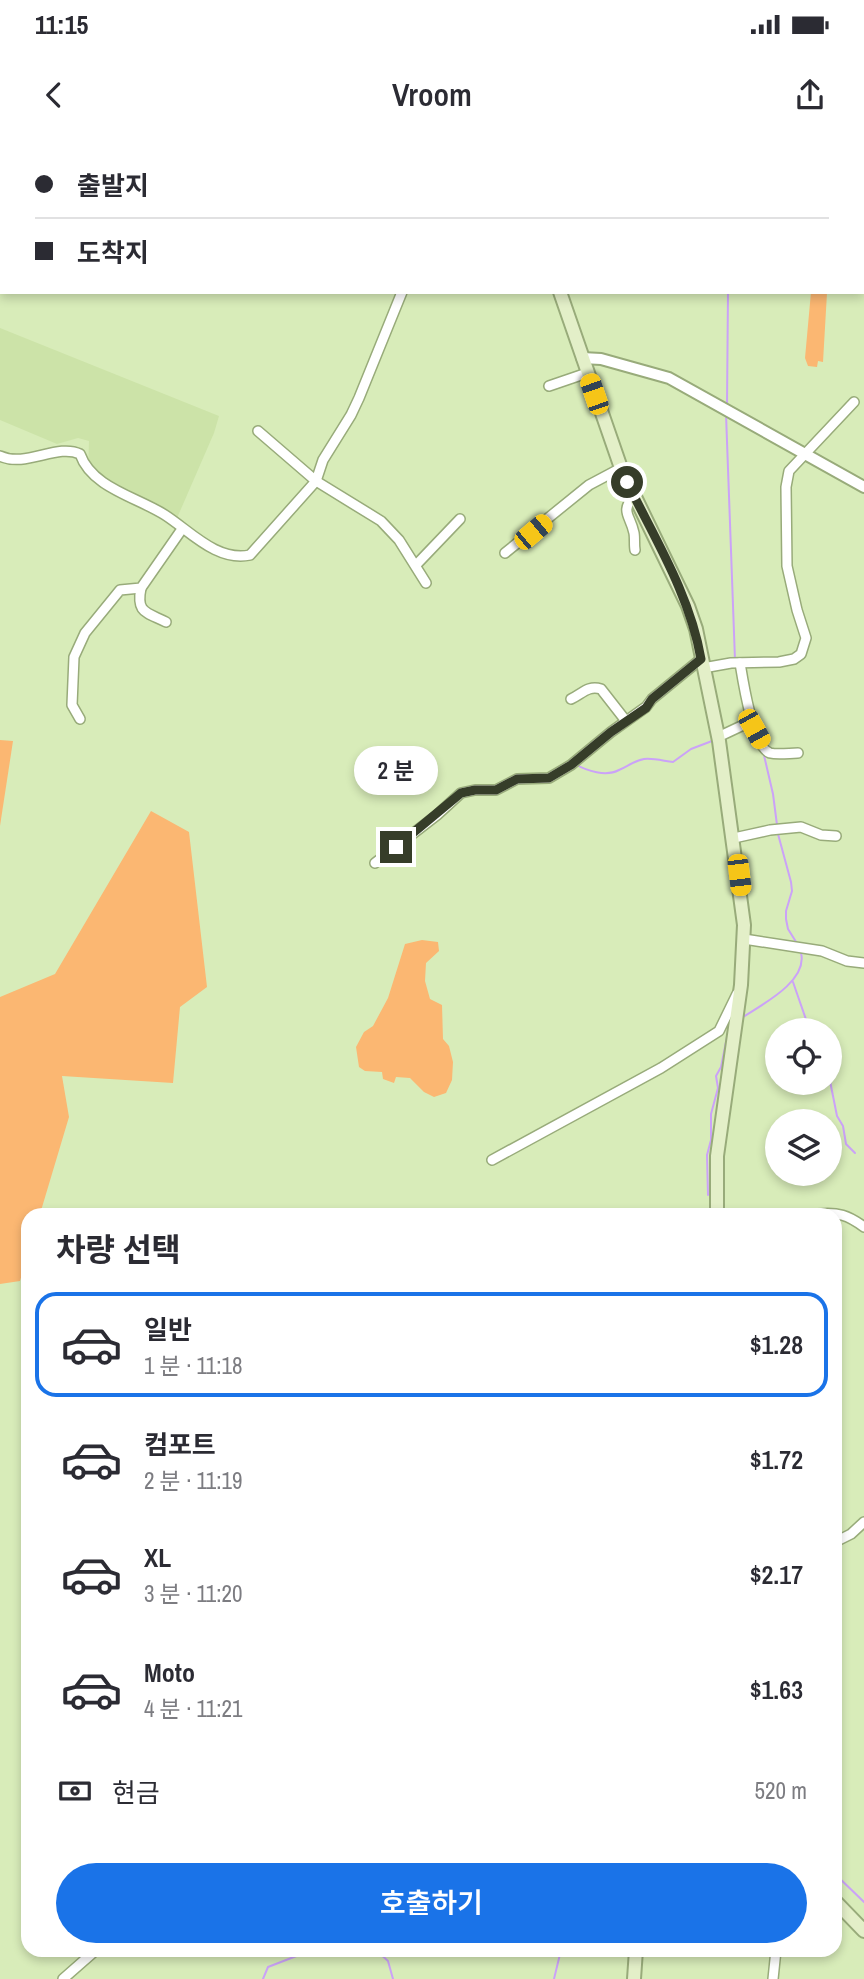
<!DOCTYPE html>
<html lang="ko">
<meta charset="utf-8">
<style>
body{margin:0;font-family:"Archivo Narrow","Noto Sans KR",sans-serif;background:#f2f2f3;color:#2b2b33;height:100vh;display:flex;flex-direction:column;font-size:26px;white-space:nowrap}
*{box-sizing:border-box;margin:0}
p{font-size:23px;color:#7c7c81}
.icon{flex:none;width:38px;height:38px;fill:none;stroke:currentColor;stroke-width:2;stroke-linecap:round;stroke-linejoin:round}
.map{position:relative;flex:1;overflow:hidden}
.details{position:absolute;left:21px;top:1068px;width:821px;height:749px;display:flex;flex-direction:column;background:#fff;border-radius:21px;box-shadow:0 4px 10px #0003}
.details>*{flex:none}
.banner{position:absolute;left:0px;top:0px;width:864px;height:154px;box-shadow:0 4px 10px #0003;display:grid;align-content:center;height:154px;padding:0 35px;background:#fff}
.controls{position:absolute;left:765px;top:878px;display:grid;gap:14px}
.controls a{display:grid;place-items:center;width:77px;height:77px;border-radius:50%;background:#fff;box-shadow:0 4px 10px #0003;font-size:35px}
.end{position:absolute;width:32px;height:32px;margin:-16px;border:9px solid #363d29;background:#fff;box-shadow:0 0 0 4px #fff}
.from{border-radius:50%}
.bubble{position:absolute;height:49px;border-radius:24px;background:#fff;box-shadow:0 4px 10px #0003;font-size:23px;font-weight:600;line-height:49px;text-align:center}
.car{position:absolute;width:21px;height:42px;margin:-21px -10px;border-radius:9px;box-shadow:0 0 5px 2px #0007;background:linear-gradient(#f5c518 24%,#345 0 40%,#f5c518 0 76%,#345 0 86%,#f5c518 0)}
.banner b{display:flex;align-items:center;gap:24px;height:66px;font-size:26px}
.banner b+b{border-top:2px solid #e1e1e2}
.banner i{width:18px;height:18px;background:#2b2b33}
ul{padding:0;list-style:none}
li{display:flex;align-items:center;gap:21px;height:105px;margin:0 14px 10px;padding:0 21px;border:4px solid transparent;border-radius:21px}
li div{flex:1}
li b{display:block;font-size:26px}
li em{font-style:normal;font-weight:600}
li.current{border-color:#1a73e8}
li>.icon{width:63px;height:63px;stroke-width:1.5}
h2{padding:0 35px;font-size:32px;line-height:84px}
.pay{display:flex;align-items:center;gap:18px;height:77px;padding:0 35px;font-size:26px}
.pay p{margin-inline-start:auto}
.cta{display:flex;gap:14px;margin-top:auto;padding:14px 35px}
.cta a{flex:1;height:80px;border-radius:42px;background:#1a73e8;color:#fff;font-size:28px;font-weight:600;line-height:80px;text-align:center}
.status{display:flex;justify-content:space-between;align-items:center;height:49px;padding:0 35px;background:#fff;direction:ltr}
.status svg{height:19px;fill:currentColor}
header{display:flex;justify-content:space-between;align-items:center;height:91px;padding:0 35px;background:#fff;font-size:32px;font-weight:600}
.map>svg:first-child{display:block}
</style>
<div class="status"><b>11:15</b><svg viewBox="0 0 49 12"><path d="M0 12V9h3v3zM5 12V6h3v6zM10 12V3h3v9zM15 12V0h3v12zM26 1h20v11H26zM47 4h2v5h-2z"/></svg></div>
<header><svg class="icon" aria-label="back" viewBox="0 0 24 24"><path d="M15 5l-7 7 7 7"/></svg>Vroom<svg class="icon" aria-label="share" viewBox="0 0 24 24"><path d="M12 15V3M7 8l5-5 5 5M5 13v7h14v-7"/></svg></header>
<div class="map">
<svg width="864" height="1839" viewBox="0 0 864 1839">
<rect width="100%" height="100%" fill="#d8ecb9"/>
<polygon fill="#cce3a8" points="0,188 219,276 214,293 174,385 124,358 88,333 89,301 78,298 57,304 0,280"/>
<g fill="#fbb772">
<polygon points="811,152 827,153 823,222 818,221 817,227 808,226 805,218"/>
<polygon points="0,600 13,601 0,686"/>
<polygon points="151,671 189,692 207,847 180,867 173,943 62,936 69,977 40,1074 28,1074 28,1114 20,1141 0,1144 0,857 55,834"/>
<polygon points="422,800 438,802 439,811 426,823 425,841 430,859 442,865 443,899 449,906 453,922 452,940 446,953 434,957 424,952 410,938 396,937 394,943 383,939 382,932 365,931 359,927 356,907 364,892 373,886 388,858 405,804"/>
</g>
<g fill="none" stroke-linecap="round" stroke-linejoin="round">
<g stroke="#cba2f8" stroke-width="2">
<polyline points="727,265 728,152"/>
<polyline points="726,274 735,520"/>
<polyline points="662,557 695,529"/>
<polyline points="763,611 773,654 777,685"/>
<path d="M575 624C587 631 606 637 619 630 628 626 634 621 644 619 654 618 664 621 673 622L691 609 712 601"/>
<polyline points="523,635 538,634"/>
<polyline points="778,694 791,742 792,751 786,771 786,779 788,789 798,805"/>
<polyline points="793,842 810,891"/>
<path d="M743 877C763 864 808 841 801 813"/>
<polyline points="830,941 837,976 843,986 846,1004 855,1013"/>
<polyline points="708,1055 707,1015 711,1000 711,974 718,948 716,936 721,927 728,892"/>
<polyline points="835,1734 864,1762"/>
<polyline points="376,1810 388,1821 393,1839"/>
<polyline points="263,1839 268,1827 312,1810"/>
<polyline points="554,1839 561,1810"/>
</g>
<defs>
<g id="minor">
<polyline points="168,0 170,2"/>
<polyline points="549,246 587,233"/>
<polyline points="258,291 316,341 381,381 399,400 426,443"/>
<path d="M0 316C26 328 57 303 80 314 92 348 137 357 165 375 190 391 217 422 250 415L316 341 323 320 351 275 359 258 402 152"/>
<path d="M634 355C620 373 630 374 634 393 635 398 634 405 635 410"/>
<polyline points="505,413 589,345 621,328"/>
<polyline points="416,425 460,379"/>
<path d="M141 448C136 473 146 472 166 482"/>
<path d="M740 523C743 541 753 607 770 613 778 615 790 613 798 613"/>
<polyline points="703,528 731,523 779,522 794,519 801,514 806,498 797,470 787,426 786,347 789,331 854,262"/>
<path d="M571 559C582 554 588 545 601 549L626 581"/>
<polyline points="80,579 72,565 74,517 85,493 120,450 141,448 182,389"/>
<polyline points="718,597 752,581"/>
<polyline points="734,698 770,690 801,687 821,695 836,696"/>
<polyline points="375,723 437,675 461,653 475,650 496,650 517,639 549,638 571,625 611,592 646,567 652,559 701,519"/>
<polyline points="744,799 822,811 847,821 864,823"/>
<polyline points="492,1020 661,928 719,891 737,854"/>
<path d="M818 1074C838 1072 848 1075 864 1087"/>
<polyline points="835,1402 851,1394 864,1382"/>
<polyline points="63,1839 96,1810"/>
<polyline points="773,1839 776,1810"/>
</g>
<polyline id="tertiary" points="582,218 601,219 669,238 864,347"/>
<g id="secondary">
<polyline points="509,0 509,2"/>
<polyline points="560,152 621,328 688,466 696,489 719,601 744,785 741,845 717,1016 717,1074"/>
<polyline points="835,1761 864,1791"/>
<polyline points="634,1839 636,1810"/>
</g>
<g id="motorway">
<polyline points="752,0 764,2"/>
<polyline points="845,0 857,2"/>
<polyline points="863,16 864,16"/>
</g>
</defs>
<use href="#minor" stroke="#98ab7a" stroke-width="12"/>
<use href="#tertiary" stroke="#98ab7a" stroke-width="14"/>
<use href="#secondary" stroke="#98ab7a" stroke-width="16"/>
<use href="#motorway" stroke="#fff" stroke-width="19"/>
<use href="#minor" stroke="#fff" stroke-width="9"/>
<use href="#tertiary" stroke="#fff" stroke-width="10"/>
<use href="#secondary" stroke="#e3efc8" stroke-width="12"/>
<use href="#motorway" stroke="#a1ca47" stroke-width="16"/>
</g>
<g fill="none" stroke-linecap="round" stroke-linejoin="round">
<path stroke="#363d29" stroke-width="9" d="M396 707 461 653 475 650H496L517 639 549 638 571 625 611 592 646 568 652 559 701 519C690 455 655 399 627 342"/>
</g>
</svg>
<div class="controls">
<a><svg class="icon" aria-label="locate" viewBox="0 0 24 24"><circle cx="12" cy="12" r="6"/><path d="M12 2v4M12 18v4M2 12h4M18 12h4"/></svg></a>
<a><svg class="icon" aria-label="layers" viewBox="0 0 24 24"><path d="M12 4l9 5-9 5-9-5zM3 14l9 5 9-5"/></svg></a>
</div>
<i class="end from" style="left:627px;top:342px"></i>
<i class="end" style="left:396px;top:707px"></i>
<div class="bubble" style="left:354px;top:606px;width:84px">2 분</div>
<i class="car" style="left:594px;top:254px;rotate:341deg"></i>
<i class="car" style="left:533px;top:392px;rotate:50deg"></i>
<i class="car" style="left:754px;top:589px;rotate:151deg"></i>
<i class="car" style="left:739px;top:735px;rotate:173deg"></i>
<div class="banner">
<b><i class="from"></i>출발지</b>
<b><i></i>도착지</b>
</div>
<section class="details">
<h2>차량 선택</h2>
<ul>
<li class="current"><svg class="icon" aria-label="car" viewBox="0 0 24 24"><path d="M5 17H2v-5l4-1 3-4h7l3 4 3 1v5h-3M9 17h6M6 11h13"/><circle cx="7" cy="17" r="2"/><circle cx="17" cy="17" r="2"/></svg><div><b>일반</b><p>1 분 · 11:18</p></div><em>$1.28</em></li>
<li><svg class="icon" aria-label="car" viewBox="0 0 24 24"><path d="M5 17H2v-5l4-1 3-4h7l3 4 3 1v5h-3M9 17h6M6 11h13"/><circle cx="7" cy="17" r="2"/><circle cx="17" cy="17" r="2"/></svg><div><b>컴포트</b><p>2 분 · 11:19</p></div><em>$1.72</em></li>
<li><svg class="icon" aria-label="car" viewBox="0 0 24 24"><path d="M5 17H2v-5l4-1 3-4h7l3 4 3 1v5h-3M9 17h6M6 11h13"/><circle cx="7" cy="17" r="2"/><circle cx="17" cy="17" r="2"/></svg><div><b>XL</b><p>3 분 · 11:20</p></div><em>$2.17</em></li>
<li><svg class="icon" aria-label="car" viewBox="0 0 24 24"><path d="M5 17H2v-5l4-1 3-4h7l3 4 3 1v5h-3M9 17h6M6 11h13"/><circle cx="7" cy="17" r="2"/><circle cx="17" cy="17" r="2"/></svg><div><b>Moto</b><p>4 분 · 11:21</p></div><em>$1.63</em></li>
</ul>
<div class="pay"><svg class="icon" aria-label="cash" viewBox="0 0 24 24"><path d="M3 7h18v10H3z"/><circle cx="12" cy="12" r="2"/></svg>현금<p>520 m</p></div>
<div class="cta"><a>호출하기</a></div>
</section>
</div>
